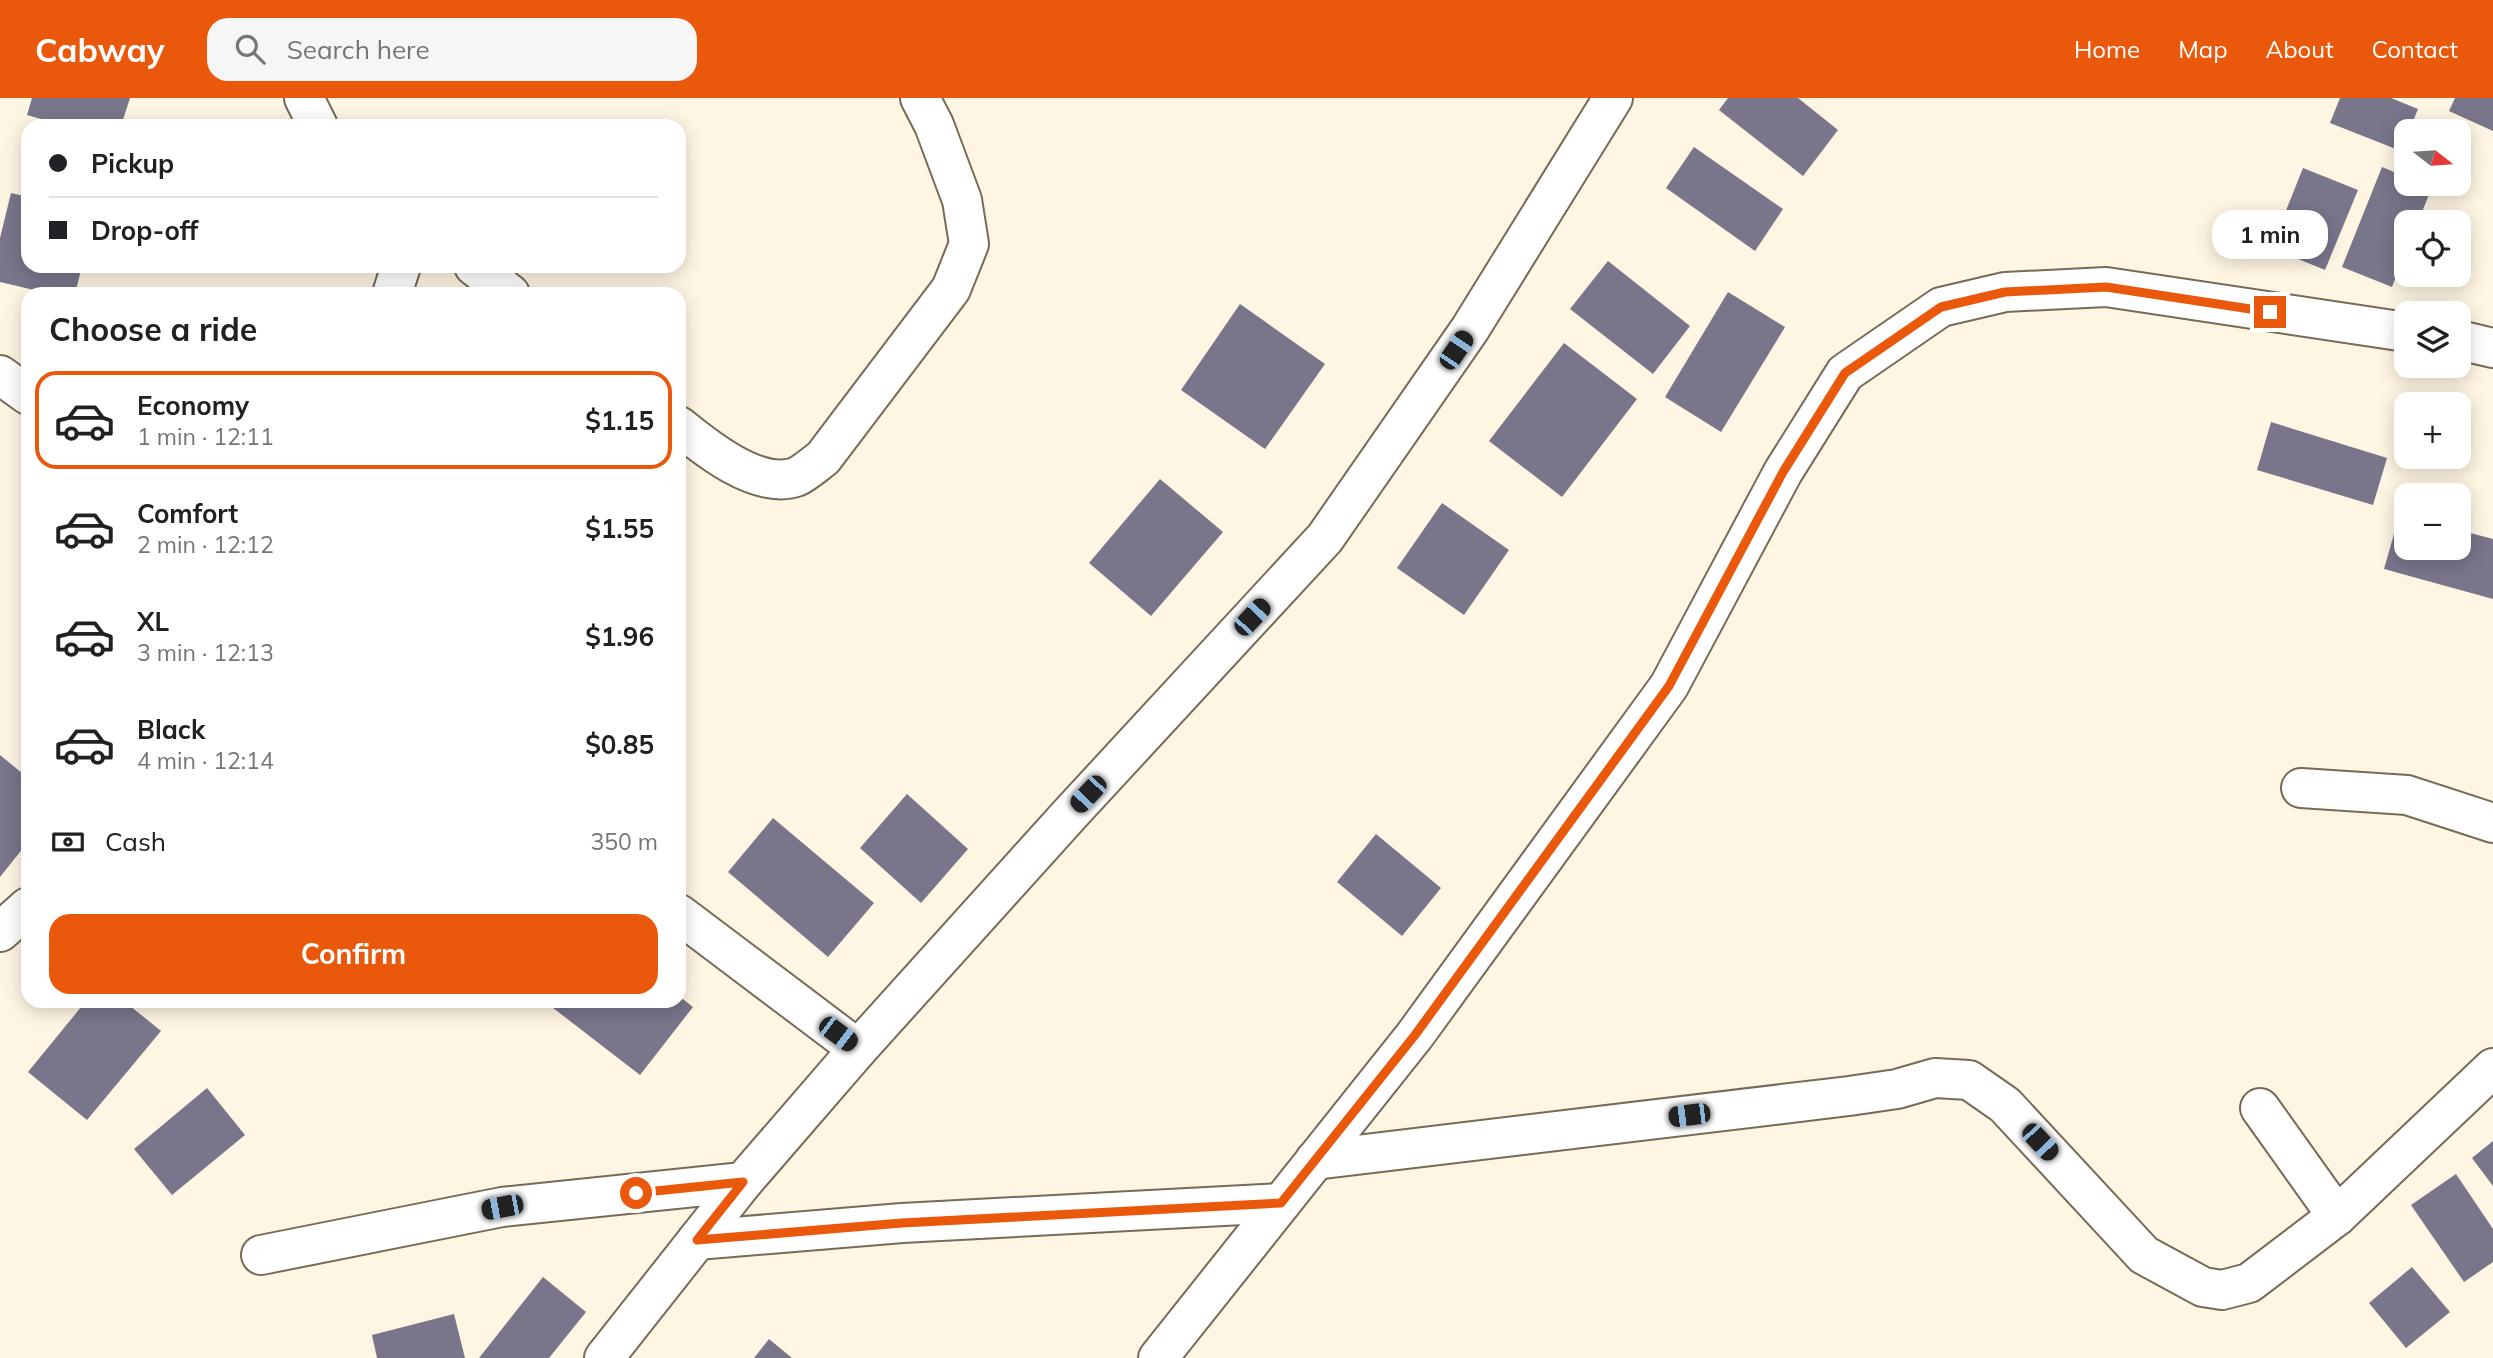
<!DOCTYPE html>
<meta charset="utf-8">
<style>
body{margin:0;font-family:Mulish,sans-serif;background:#f6f6f6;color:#202124;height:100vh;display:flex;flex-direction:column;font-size:26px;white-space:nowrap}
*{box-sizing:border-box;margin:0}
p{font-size:23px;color:#757577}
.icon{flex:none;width:38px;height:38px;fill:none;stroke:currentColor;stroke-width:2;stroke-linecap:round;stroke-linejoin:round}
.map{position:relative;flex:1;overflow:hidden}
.side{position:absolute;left:21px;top:189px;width:665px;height:721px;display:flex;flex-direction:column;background:#fff;border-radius:21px;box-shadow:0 4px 18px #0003}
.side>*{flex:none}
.hud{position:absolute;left:21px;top:21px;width:665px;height:154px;border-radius:21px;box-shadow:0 4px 18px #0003;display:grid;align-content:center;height:154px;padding:0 28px;background:#fff}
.needle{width:46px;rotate:107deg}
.fabs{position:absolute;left:2394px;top:21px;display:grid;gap:14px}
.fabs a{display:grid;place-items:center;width:77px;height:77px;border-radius:14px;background:#fff;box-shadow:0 4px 18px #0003;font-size:35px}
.end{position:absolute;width:32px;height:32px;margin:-16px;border:9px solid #ea580c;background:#fff;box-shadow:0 0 0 4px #fff}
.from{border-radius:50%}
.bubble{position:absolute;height:49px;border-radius:21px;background:#fff;box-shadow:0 4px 18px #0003;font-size:23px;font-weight:700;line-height:49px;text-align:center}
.car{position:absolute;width:21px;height:42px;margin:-21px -10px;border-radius:9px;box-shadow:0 0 5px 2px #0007;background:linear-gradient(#222 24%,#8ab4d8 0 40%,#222 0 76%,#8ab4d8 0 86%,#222 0)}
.hud b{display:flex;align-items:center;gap:24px;height:66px;font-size:26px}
.hud b+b{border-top:2px solid #e0e0e0}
.hud i{width:18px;height:18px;background:#202124}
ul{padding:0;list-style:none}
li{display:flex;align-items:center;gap:21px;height:98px;margin:0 14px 10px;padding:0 14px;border:4px solid transparent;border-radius:21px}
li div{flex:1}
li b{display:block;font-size:26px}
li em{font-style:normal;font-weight:700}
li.on{border-color:#ea580c}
li>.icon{width:63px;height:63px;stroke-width:1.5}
h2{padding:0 28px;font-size:32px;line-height:84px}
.pay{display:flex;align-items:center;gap:18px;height:77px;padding:0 28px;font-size:26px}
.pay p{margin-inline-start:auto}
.action{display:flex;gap:14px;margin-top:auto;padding:14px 28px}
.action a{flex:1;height:80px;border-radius:21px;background:#ea580c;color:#fff;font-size:28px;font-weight:700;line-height:80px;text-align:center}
header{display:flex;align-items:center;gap:42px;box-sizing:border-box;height:98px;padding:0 35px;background:#ea580c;color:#fff}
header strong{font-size:33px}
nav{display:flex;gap:38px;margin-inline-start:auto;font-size:24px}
.search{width:490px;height:63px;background:#f6f6f6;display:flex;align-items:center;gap:18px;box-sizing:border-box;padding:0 24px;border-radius:21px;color:#757577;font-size:26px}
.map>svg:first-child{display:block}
</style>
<header>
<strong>Cabway</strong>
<div class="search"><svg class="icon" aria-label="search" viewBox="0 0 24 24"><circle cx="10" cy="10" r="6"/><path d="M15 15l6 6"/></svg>Search here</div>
<nav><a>Home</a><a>Map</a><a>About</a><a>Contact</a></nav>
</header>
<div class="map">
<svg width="2493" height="1260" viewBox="0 0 2493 1260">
<rect width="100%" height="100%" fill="#fef5e2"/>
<g fill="#79758b">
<polygon points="32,0 130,0 121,28 65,28 27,17"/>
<polygon points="1728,0 1798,0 1838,32 1803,78 1719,12"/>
<polygon points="2340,0 2391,0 2418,11 2409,33 2406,33 2401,53 2330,25"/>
<polygon points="2455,0 2493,0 2493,33 2449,13"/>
<polygon points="1694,49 1783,111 1755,153 1666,90"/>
<polygon points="2382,69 2406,79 2406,86 2423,86 2432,89 2418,124 2406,124 2406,152 2392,189 2342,169"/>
<polygon points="2303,70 2358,92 2325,172 2271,150"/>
<polygon points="11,95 28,99 28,168 82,168 75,196 51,196 0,184 0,140"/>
<polygon points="1608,163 1690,228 1653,276 1570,211"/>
<polygon points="1728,194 1785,229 1721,334 1665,299"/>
<polygon points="1240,206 1325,266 1265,351 1181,292"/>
<polygon points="1564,245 1637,301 1562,399 1489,343"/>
<polygon points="2271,324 2387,360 2373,407 2257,372"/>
<polygon points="1160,381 1223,434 1151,518 1089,465"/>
<polygon points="1442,405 1509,452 1464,517 1397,470"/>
<polygon points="2400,415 2406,417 2406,450 2459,450 2459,432 2493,441 2493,501 2384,471"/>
<polygon points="0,657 28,680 28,744 0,779"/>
<polygon points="907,696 968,751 921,805 860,750"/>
<polygon points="773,720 874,805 828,859 728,774"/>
<polygon points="1376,736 1441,790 1402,838 1337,784"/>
<polygon points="679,898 693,909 640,977 544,903 679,903"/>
<polygon points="86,903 124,903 161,933 87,1022 28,974"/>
<polygon points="207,990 245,1037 172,1097 134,1051"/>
<polygon points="2493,1043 2493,1088 2472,1060"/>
<polygon points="2456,1076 2493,1131 2493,1164 2464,1184 2411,1107"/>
<polygon points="2412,1169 2450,1214 2406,1250 2369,1205"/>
<polygon points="543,1179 586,1214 549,1260 479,1260"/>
<polygon points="454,1216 465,1260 377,1260 372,1237"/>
<polygon points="769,1241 792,1260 754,1260"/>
</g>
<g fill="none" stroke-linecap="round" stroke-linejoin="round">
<defs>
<g id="minor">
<polyline points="304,0 318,28"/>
<polyline points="474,168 510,196"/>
<polyline points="392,196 401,168"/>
<polyline points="2459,242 2493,250"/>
<polyline points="0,277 28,297"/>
<path d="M679 328C706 350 758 392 796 379 805 375 815 366 823 360L951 191 969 146 962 102 934 27 920 0"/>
<polyline points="2301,690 2407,697 2493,725"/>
<polyline points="679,816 858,951"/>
<polyline points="0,834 28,809"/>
<polyline points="2260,1010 2337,1118 2493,970"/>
<polyline points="1315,1062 1849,998 1897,991 1935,980 1969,982 2005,1007 2144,1157 2203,1189 2222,1192 2249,1185 2337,1118"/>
<polyline points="697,1142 902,1125 1281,1105"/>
<polyline points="261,1157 502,1109 743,1084"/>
<polyline points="604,1260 743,1084 858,951 1070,716 1325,440 1470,231 1613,0"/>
<polyline points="1158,1260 1415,937 1669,588 1783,374 1845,275 1941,209 2005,194 2106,189 2406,234"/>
</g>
</defs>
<use href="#minor" stroke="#756b56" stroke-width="42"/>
<use href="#minor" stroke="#fff" stroke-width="38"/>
</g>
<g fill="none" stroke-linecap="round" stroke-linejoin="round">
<polyline stroke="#ea580c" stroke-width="9" points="636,1095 743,1084 697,1142 902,1125 1281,1105 1415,937 1669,588 1783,374 1845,275 1941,209 2005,194 2106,189 2270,214"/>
</g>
</svg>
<div class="fabs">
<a><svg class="needle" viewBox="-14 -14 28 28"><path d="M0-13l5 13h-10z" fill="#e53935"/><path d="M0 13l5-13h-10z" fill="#757577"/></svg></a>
<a><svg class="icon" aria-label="locate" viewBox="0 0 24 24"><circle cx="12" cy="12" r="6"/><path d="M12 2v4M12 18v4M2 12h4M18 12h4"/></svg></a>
<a><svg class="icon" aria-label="layers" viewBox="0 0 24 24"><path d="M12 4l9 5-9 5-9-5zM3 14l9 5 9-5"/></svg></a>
<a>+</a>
<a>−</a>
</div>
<i class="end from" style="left:636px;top:1095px"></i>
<i class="end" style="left:2270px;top:214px"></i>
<div class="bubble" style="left:2212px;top:112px;width:116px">1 min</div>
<i class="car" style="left:1456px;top:252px;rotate:34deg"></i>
<i class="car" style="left:1252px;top:519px;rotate:43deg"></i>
<i class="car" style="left:1088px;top:696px;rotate:223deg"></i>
<i class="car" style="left:838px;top:936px;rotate:127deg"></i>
<i class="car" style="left:1689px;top:1017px;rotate:263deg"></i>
<i class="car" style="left:2040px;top:1044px;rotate:137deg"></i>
<i class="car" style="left:502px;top:1109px;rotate:259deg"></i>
<div class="hud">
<b><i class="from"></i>Pickup</b>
<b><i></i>Drop-off</b>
</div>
<section class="side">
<h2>Choose a ride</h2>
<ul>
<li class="on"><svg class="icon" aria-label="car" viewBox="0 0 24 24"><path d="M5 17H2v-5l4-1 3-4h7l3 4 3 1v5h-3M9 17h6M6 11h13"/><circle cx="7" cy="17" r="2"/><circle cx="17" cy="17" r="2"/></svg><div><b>Economy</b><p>1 min · 12:11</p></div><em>$1.15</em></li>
<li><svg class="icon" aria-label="car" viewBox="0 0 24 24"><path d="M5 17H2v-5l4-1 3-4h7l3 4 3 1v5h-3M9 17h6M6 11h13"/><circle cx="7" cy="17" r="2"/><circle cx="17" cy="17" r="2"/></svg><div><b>Comfort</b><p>2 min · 12:12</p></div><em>$1.55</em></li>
<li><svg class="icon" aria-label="car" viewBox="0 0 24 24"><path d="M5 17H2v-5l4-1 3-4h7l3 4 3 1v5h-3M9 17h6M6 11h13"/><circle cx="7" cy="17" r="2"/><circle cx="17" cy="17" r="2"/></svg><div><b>XL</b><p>3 min · 12:13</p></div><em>$1.96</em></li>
<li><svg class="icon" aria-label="car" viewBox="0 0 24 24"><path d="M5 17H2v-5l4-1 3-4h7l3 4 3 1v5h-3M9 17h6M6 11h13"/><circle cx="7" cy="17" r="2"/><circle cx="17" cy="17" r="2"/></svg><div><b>Black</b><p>4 min · 12:14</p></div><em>$0.85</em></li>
</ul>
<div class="pay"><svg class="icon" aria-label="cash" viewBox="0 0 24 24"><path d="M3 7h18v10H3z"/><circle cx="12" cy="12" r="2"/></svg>Cash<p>350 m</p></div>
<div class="action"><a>Confirm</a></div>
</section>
</div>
